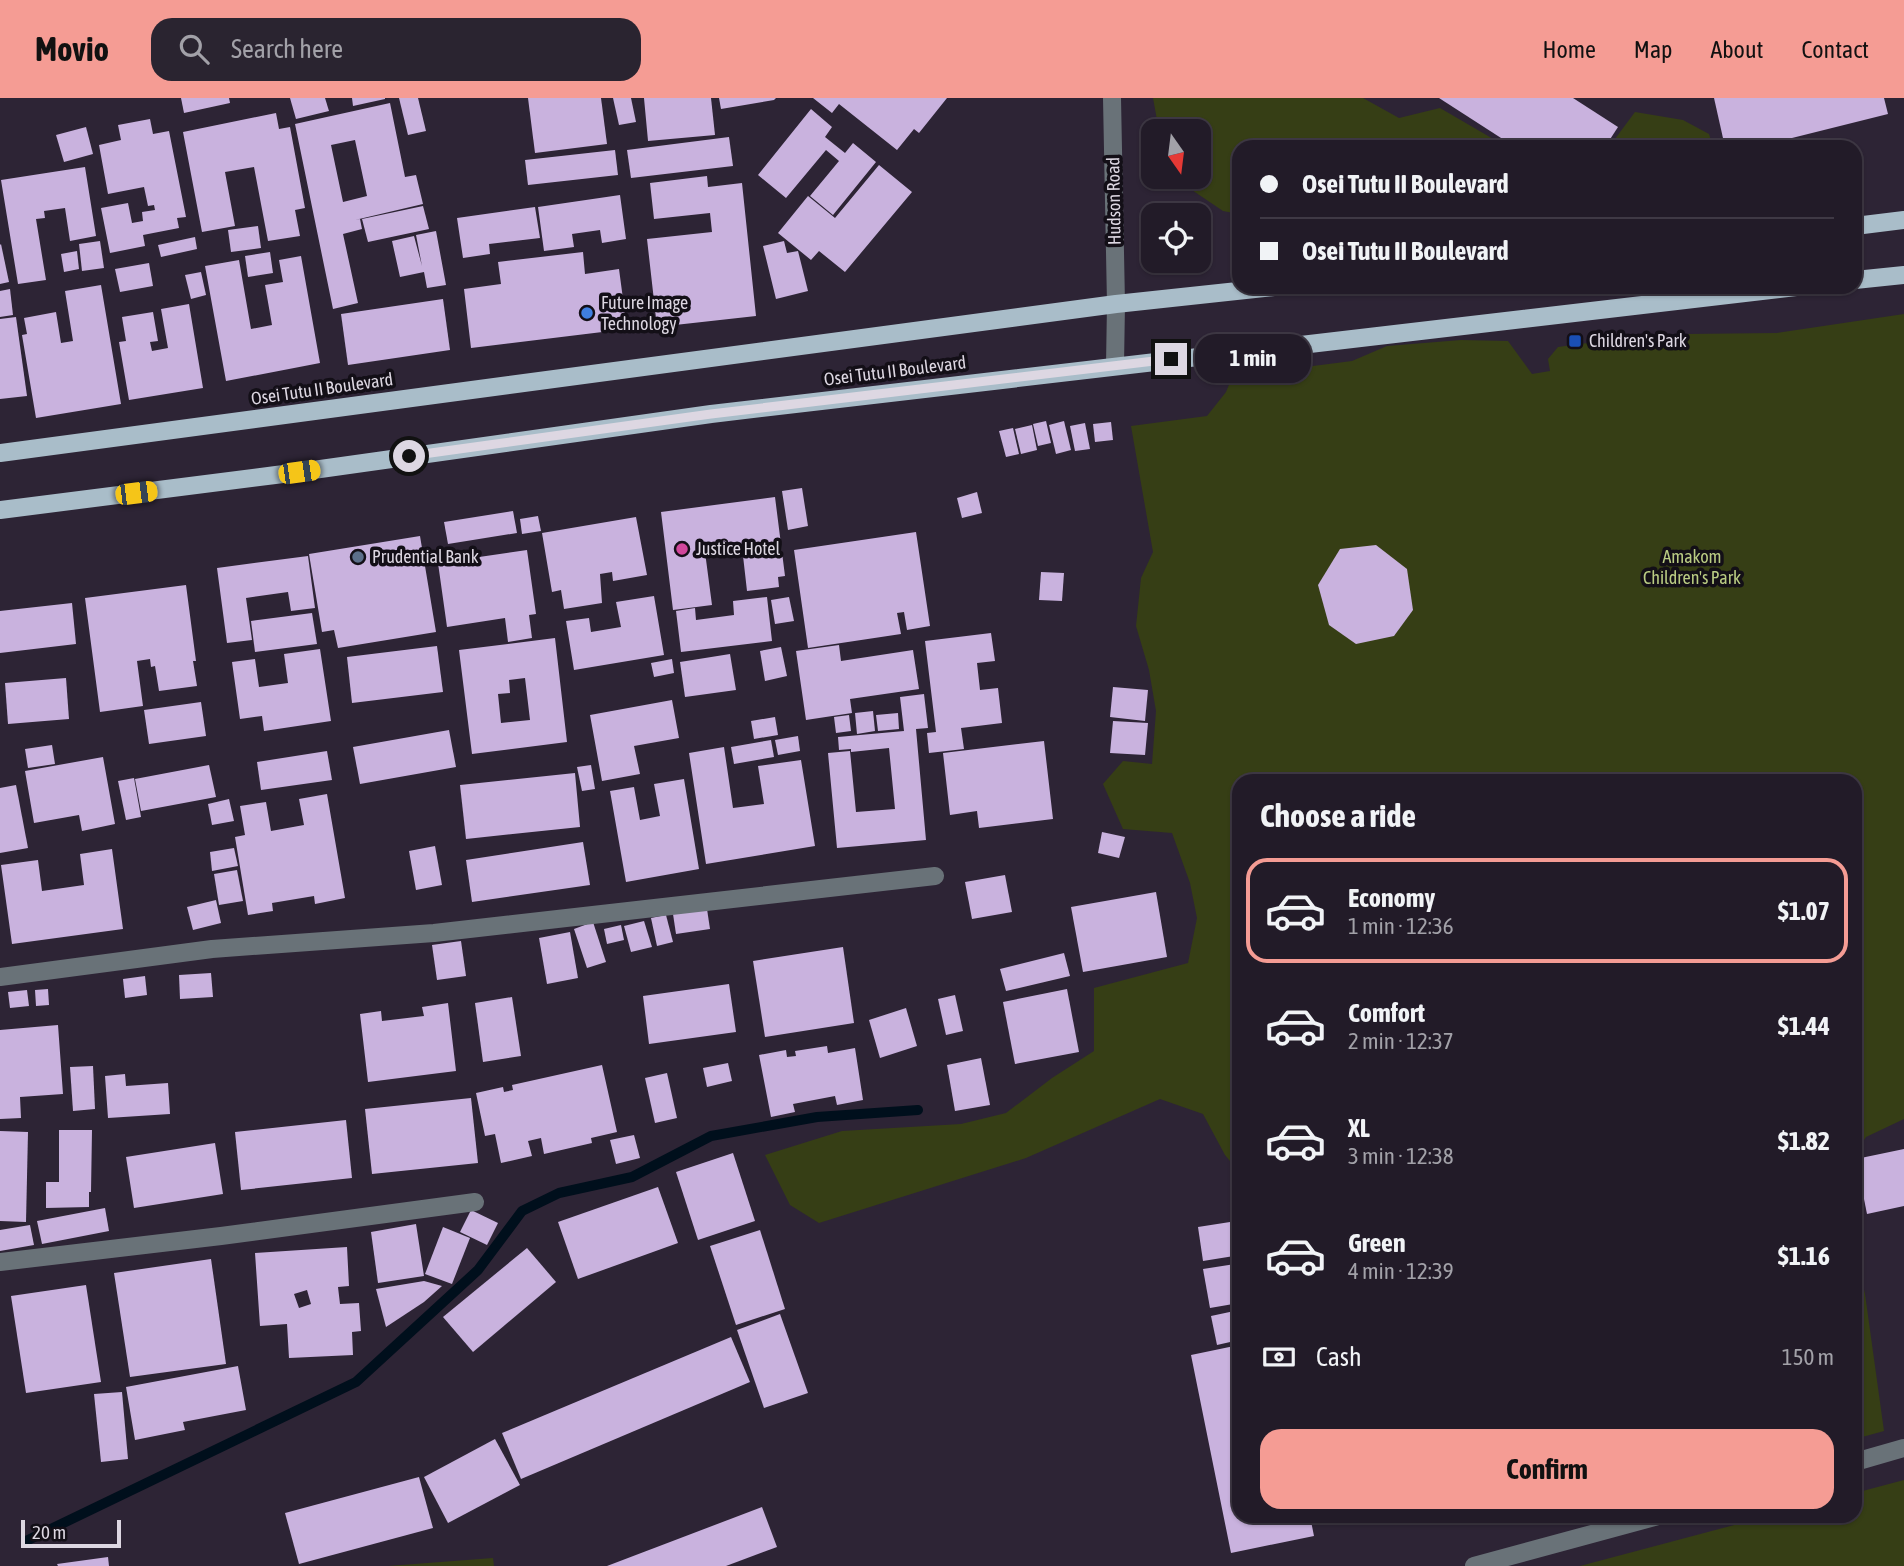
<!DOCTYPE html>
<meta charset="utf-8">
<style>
body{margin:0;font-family:"Asap Condensed",sans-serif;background:#2a2430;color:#f1f3f6;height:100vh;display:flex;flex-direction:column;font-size:26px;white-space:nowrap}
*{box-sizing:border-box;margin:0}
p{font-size:23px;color:#a2a1a8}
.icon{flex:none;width:38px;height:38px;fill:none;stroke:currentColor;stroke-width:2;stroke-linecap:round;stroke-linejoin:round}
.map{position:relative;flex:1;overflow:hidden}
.drawer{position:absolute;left:1232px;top:676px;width:630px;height:749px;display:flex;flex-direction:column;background:#221b28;border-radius:21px;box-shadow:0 2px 5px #0004,0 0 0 2px #3f3945}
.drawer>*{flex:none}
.banner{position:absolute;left:1232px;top:42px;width:630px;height:154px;border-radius:21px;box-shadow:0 2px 5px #0004,0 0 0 2px #3f3945;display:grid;align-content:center;height:154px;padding:0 28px;background:#221b28}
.needle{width:46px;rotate:166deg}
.fabs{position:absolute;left:1141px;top:21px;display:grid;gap:14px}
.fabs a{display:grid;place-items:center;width:70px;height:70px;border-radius:14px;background:#221b28;box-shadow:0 2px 5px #0004,0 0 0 2px #3f3945;font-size:35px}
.scale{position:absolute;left:21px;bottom:18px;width:100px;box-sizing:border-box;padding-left:7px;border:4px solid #ddd7e2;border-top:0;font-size:19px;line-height:24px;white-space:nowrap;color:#ddd7e2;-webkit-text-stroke:5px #130f17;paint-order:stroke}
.end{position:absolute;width:32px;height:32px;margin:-16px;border:9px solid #ddd7e2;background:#111;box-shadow:0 0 0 4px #111}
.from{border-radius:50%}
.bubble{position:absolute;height:49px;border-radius:21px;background:#221b28;box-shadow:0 2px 5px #0004,0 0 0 2px #3f3945;font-size:23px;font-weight:700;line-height:49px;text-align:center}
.car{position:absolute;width:21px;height:42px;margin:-21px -10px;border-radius:9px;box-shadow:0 0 5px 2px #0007;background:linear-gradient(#f5c518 24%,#345 0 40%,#f5c518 0 76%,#345 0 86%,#f5c518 0)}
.banner b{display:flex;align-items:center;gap:24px;height:66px;font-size:26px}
.banner b+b{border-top:2px solid #3f3945}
.banner i{width:18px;height:18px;background:#f1f3f6}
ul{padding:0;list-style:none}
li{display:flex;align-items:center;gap:21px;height:105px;margin:0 14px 10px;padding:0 14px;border:4px solid transparent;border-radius:21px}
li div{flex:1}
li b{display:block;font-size:26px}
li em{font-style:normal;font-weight:700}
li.active{border-color:#f59c94}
li>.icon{width:63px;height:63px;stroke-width:1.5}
h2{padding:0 28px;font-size:32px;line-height:84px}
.pay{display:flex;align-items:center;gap:18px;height:77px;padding:0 28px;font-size:26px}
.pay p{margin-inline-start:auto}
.primary-button{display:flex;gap:14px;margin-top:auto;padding:14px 28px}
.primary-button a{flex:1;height:80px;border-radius:21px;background:#f59c94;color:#111;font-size:28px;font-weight:700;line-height:80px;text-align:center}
header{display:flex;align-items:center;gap:42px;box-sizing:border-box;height:98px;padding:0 35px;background:#f59c94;color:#111}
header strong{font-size:33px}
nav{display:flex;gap:38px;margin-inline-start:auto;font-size:24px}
.search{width:490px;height:63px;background:#2a2430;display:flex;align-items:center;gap:18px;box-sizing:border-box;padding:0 24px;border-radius:21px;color:#a2a1a8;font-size:26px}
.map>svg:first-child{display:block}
</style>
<header>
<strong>Movio</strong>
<div class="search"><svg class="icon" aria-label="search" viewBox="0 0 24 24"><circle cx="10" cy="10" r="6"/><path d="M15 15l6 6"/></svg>Search here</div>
<nav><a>Home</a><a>Map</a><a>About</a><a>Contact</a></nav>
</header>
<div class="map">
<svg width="1904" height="1468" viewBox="0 0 1904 1468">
<rect width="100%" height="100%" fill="#2d2435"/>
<g fill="#363e15">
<polygon points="1153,0 1363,0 1399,20 1440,10 1507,49 1239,49 1239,116 1223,113 1183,86 1178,79 1199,79 1199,33 1159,33"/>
<polygon points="1635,14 1683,22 1709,36 1713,49 1609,49"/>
<polygon points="1904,216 1904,1021 1866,1039 1855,1056 1855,682 1239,682 1239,1074 1225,1057 1203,1016 1160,1001 1026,1060 819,1125 790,1107 765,1057 842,1033 961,1026 1006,1015 1052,980 1094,953 1094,890 1188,865 1197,820 1190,785 1172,735 1123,731 1103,686 1123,663 1152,666 1156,613 1149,572 1136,528 1141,480 1153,454 1131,328 1207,318 1226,294 1234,275 1278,267 1313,268 1352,263 1387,248 1461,242 1508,243 1532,276 1550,273 1548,261 1558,249 1595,244 1687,236 1777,235"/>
<polygon points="1855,1150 1865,1196 1884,1333 1855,1341"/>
<polygon points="1904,1382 1904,1468 1580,1468 1768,1418 1855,1418 1855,1395"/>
<polygon points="493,1460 494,1468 388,1468"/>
</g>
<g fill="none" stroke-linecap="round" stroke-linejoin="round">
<polyline stroke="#000f1c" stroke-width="10" points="26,1443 356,1284 478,1172 522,1113 559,1095 632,1079 711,1038 817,1019 918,1012"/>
</g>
<g fill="#c9b2de" fill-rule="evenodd">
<polygon points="181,0 229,0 230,5 184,15"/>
<polygon points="290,0 325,0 329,13 296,21"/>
<polygon points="352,0 385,0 385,1 353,8"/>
<polygon points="399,0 418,0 426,33 408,37"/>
<polygon points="528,0 601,0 607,46 535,55"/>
<polygon points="613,0 631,0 636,24 619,27"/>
<polygon points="644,0 711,0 715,37 648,43"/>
<polygon points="719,0 776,0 774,2 721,11"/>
<polygon points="813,0 947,0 919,35 914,31 897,52 839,6 832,15"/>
<polygon points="1439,0 1573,0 1618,29 1605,49 1515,49"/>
<polygon points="1714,0 1884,0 1888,16 1756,49 1725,49"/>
<path d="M390 5 405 79 416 77 423 106 355 122 360 121 362 131 343 136 358 205 333 211 295 26ZM355 42 367 98 343 104 331 47Z"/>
<polygon points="811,11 832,29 825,39 845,55 853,45 876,64 833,117 810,98 839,63 826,52 786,100 758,77"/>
<polygon points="276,15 279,31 290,29 305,110 295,112 300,138 268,143 254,69 225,74 235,128 202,134 183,34"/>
<polygon points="150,21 153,36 169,33 186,119 177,120 179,130 143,137 145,148 110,155 101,110 128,105 132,125 143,123 142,114 155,112 154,107 148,108 144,89 108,96 99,47 121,42 118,27"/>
<polygon points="86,29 93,56 64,64 56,37"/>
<polygon points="729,39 733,68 631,80 627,52"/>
<polygon points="615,52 618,77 528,87 525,62"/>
<polygon points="879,67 912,94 845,174 819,153 811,162 778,135 808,98 835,120"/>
<polygon points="85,69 96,138 70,143 65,110 44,113 45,120 36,121 46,182 18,186 1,82"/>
<polygon points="707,78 708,89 742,85 756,218 657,229 647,141 712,134 710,115 654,121 650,85"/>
<polygon points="620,97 626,141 602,145 600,132 572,136 574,149 544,153 538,109"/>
<polygon points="423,108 429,131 368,144 362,121"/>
<polygon points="535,109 540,140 489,146 490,156 463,160 457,120"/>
<polygon points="258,128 261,150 231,154 228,132"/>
<polygon points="436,133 446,187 427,190 424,174 400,179 392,143 414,138 422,168 416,137"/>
<polygon points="195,139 197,151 161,159 158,147"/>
<polygon points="100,143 104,170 82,173 79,146"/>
<polygon points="784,143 787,155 798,153 808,193 776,201 763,148"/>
<polygon points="1,146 9,184 0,186 0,147"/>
<polygon points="77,153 79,171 64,174 61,156"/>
<polygon points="270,154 273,175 248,179 245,158"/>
<polygon points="583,154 585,176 619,171 627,231 471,250 464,191 501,186 498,164"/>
<polygon points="301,158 320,265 226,283 205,168 239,162 251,231 272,227 265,187 283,184 279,162"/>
<polygon points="149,165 153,188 120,194 115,171"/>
<polygon points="201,174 206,197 191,201 185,177"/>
<polygon points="101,187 121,306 36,320 22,237 27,236 24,220 56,214 61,245 73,243 65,193"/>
<polygon points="10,191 13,217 0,219 0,193"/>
<polygon points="443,201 450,252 348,267 341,216"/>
<polygon points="189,206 203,290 129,302 119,244 126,243 122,219 153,214 158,243 150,244 152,253 168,250 161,211"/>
<polygon points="16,219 27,298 0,301 0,221"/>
<polygon points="1046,323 1051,345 1038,348 1033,326"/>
<polygon points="1064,323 1071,352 1056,356 1049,327"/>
<polygon points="1111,324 1113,342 1095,344 1093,326"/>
<polygon points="1085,325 1090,351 1075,353 1070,328"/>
<polygon points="1032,327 1037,352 1021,356 1015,331"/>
<polygon points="1013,330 1019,356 1006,359 999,333"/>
<polygon points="802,390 808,428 788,432 782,393"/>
<polygon points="977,394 982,415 962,420 957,400"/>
<polygon points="775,399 785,478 778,479 779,489 747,493 742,449 705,454 712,507 673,512 661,414"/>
<polygon points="513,413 517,435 448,446 444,424"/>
<polygon points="538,418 541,433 522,436 520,421"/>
<polygon points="636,419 647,477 613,483 612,474 600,476 602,505 564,511 561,492 552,494 542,435"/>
<polygon points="916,434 930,528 907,532 904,514 897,515 901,536 808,550 794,452"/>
<polygon points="420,438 436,534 338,550 334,532 322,534 309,456"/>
<polygon points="1376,447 1407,471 1413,512 1394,538 1356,546 1329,527 1318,487 1340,451"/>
<polygon points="527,452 536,516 529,517 532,540 508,544 505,520 447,529 438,465"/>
<polygon points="308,458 315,510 291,513 288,494 246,500 252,542 227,545 217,470"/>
<polygon points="1041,474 1064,475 1062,503 1039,502"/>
<polygon points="186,487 196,563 193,563 197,588 159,593 155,568 151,569 150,561 137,563 143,608 100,614 85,500"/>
<polygon points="654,498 664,557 574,572 566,523 589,520 591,534 621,529 616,504"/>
<polygon points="767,499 772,543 681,554 676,513 695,510 696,522 734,517 733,503"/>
<polygon points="789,499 794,523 775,526 771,502"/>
<polygon points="72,505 76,546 0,555 0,513"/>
<polygon points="312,515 317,546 255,554 251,523"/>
<polygon points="991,535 995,563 977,565 980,592 998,590 1002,625 961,630 964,651 929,655 927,635 936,634 925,543"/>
<path d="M555 540 567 644 472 656 459 552ZM525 580 530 622 501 625 498 596 510 595 509 582Z"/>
<polygon points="839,547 841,563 913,552 919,591 850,601 852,615 806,622 796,553"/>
<polygon points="437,548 443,594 352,605 347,559"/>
<polygon points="781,549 787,578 765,583 760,553"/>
<polygon points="320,551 331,623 264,633 262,618 240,621 232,564 255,561 259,589 288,585 284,556"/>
<polygon points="730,556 736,592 685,599 680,564"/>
<polygon points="672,561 674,575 654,579 651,565"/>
<polygon points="66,580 69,621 8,626 5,585"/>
<polygon points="1113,589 1148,592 1145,623 1110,619"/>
<polygon points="924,596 928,630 916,631 926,742 837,750 828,655 850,653 856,714 895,711 889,650 851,654 851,651 839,652 838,639 904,633 900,599"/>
<polygon points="672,602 679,640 634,648 640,676 602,683 590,617"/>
<polygon points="201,604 206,638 149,646 144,612"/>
<polygon points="873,613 875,633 857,636 855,615"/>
<polygon points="898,615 899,631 878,633 876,617"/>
<polygon points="849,617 851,633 836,635 834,619"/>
<polygon points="775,619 778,637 754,641 751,623"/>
<polygon points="1113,623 1148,625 1145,657 1110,655"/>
<polygon points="449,632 456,669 360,686 353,649"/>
<polygon points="798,638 800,653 778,657 775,642"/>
<polygon points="771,642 774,659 734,666 731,649"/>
<polygon points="1044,643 1053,721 979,730 977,713 950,717 943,655"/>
<polygon points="52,647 55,666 28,670 25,651"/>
<polygon points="724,649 733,710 764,706 758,668 801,662 815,748 706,766 689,655"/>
<polygon points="327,653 332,682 261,692 257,664"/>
<polygon points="103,659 115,726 82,733 79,717 34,725 25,673"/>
<polygon points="209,667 216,699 141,713 135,681"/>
<polygon points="591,667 595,691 582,693 577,669"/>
<polygon points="575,675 580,729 466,741 460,687"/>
<polygon points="134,680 141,719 126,722 118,683"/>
<polygon points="684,681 699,771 626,784 610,693 634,689 640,722 660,718 654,686"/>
<polygon points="16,687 28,750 0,755 0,690"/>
<polygon points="327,696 345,800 315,806 314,798 272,805 273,813 248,817 235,739 245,737 240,708 266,704 271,733 304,727 299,701"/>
<polygon points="229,701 234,723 212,727 208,706"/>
<polygon points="1102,734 1125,739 1119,760 1098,755"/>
<polygon points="583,744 590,787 472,804 466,762"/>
<polygon points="435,748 442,787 416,792 409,753"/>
<polygon points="234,750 238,768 212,773 210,754"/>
<polygon points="112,751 123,831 12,846 1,767 38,762 42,793 84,787 80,756"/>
<polygon points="237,772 243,803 219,807 214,776"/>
<polygon points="1005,777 1012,814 972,821 965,784"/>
<polygon points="1156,794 1167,859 1083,874 1071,809"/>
<polygon points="216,802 221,825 193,832 187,809"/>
<polygon points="707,811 710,831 676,836 673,816"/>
<polygon points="666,817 673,844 657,848 651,820"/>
<polygon points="644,823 652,849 631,854 624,828"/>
<polygon points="593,824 606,864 587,870 574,831"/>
<polygon points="621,827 624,842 607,846 604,831"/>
<polygon points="570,834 578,880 547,886 539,840"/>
<polygon points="461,843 466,878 437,882 432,847"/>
<polygon points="843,849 854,925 765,939 753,863"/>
<polygon points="1064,855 1070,878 1006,893 1000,871"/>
<polygon points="211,875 213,899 180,901 179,877"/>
<polygon points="145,878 147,897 125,900 123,881"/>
<polygon points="729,886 736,934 649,946 643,898"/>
<polygon points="48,891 49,907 36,908 35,892"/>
<polygon points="1067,891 1079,954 1015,966 1003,904"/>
<polygon points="27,892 29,908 10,910 8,894"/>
<polygon points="955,897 963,933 946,937 938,901"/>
<polygon points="512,899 521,958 483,964 475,905"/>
<polygon points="448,905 456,973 368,984 360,916 381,913 382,923 424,918 422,909"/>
<polygon points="906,910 917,948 880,960 869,922"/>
<polygon points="58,927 63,996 20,999 21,1020 0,1021 0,932"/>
<polygon points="827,948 828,955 855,950 863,1002 837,1007 835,998 793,1006 795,1014 771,1019 759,957 786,952 787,959 796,958 795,953"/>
<polygon points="981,960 990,1007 955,1013 947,967"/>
<polygon points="728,965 732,983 707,989 703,970"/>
<polygon points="602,967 617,1034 591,1040 592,1045 544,1056 541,1040 528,1043 532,1058 501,1065 495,1036 485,1038 476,995 503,989 504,994 513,992 512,987"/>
<polygon points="93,968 95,1011 73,1013 70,969"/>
<polygon points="667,975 677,1020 655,1025 645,980"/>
<polygon points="125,976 126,988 168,985 170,1016 108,1020 105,978"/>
<polygon points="471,1000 478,1065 372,1076 365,1011"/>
<polygon points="346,1022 352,1080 241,1092 235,1034"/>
<polygon points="59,1032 92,1032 91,1094 89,1094 89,1109 46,1110 46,1084 59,1084"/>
<polygon points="0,1033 28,1034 26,1124 0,1123"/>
<polygon points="634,1037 640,1060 616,1066 610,1042"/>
<polygon points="215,1045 223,1096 134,1110 126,1059"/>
<polygon points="1904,1051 1904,1108 1867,1116 1856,1061"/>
<polygon points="733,1055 755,1123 698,1142 676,1074"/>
<polygon points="658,1089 678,1145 578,1181 558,1124"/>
<polygon points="105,1110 109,1133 42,1146 37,1123"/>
<polygon points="471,1112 498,1125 487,1147 460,1134"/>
<polygon points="1230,1124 1234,1158 1203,1163 1198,1129"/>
<polygon points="416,1126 424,1178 378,1185 371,1134"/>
<polygon points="30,1127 34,1147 0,1153 0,1132"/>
<polygon points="443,1129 470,1140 452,1186 425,1176"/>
<polygon points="760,1132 785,1211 736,1227 710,1148"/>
<path d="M347 1149 349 1188 338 1189 340 1206 359 1205 361 1233 352 1234 353 1257 289 1260 287 1226 260 1228 255 1155ZM307 1192 311 1206 299 1210 294 1196Z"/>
<polygon points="527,1150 556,1184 473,1254 443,1219"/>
<polygon points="211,1161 226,1266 130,1279 114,1175"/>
<polygon points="1235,1166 1239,1184 1239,1205 1210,1210 1203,1171"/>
<polygon points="424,1183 442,1188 424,1204 386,1229 376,1191"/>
<polygon points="86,1187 101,1284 26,1295 11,1198"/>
<polygon points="1239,1212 1239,1242 1217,1247 1211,1218"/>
<polygon points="780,1216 808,1295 764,1310 737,1232"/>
<polygon points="731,1239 750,1284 521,1381 502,1335"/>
<polygon points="1239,1247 1239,1418 1310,1418 1314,1438 1231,1455 1191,1257"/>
<polygon points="238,1268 246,1312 183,1324 185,1332 135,1342 126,1289"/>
<polygon points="122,1294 128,1361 101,1364 94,1296"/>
<polygon points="495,1341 520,1387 448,1425 424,1379"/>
<polygon points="419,1379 433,1430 299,1466 285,1415"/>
<polygon points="762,1409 777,1449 726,1468 607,1468"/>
<polygon points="108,1459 109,1468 58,1468 57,1466"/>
</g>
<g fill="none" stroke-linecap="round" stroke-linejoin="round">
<g stroke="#697278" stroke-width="18">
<polyline points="1112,0 1116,206 1115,267"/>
<polyline points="0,879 212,851 434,835 935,778"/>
<polyline points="0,1164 221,1138 475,1104"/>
<polyline points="1855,1364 1904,1350"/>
<polyline points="1474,1468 1658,1418"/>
</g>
<g stroke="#a9bdc9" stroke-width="18">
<polyline points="1855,128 1904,122"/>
<polyline points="1855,182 1904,177"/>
<polyline points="0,355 1116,206 1274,189"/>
<polyline points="0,412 299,374 711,316 1796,189"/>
</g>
</g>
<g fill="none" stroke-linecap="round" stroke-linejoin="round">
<polyline stroke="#ddd7e2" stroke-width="9" points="409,358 711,316 1171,261"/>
</g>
<circle fill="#3f7fe0" stroke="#130f17" stroke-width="2.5" cx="587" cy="215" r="7"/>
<rect fill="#1a4fb4" stroke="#130f17" stroke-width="2.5" x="1568" y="236" width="14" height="14" rx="3.5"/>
<circle fill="#d1479c" stroke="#130f17" stroke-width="2.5" cx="682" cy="451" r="7"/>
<circle fill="#5c6f8a" stroke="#130f17" stroke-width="2.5" cx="358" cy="459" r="7"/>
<g text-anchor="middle" stroke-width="7" stroke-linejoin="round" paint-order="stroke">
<g font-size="18" fill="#ddd7e2" stroke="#130f17">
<text transform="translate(1114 103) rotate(-91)" y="6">Hudson Road</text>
<text transform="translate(895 273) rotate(-7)" y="6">Osei Tutu II Boulevard</text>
<text transform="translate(322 291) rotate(-8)" y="6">Osei Tutu II Boulevard</text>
</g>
<g font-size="18" fill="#ddd7e2" stroke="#130f17" text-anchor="start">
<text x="601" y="211">Future Image<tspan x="601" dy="21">Technology</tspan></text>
<text x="1589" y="249">Children's Park</text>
<text x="696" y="457">Justice Hotel</text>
<text x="372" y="465">Prudential Bank</text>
</g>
<g font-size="18" fill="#bacc83" stroke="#130f17">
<text x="1692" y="465">Amakom<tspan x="1692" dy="21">Children's Park</tspan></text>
</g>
</g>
</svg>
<div class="fabs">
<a><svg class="needle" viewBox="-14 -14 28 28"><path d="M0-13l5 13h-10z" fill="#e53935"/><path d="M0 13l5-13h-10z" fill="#a2a1a8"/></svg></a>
<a><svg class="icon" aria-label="locate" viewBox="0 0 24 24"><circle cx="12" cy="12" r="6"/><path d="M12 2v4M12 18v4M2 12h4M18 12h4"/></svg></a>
</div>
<div class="scale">20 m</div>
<i class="end from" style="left:409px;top:358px"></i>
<i class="end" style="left:1171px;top:261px"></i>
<div class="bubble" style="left:1195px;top:236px;width:116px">1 min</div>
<i class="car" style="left:299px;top:374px;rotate:82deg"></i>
<i class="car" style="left:136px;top:395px;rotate:83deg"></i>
<div class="banner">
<b><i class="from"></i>Osei Tutu II Boulevard</b>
<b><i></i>Osei Tutu II Boulevard</b>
</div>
<section class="drawer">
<h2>Choose a ride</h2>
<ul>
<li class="active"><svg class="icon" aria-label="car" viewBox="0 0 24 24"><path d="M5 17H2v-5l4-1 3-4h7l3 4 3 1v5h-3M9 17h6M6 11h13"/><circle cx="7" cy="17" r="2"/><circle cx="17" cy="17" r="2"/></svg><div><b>Economy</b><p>1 min · 12:36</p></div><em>$1.07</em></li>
<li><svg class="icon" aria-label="car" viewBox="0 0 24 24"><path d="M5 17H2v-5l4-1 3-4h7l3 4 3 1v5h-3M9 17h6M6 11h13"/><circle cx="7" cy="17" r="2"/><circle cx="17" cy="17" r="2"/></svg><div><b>Comfort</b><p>2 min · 12:37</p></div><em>$1.44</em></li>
<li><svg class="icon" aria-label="car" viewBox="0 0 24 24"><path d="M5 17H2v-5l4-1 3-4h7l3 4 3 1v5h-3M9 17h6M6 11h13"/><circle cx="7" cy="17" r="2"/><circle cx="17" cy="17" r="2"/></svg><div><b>XL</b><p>3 min · 12:38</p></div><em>$1.82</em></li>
<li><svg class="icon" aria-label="car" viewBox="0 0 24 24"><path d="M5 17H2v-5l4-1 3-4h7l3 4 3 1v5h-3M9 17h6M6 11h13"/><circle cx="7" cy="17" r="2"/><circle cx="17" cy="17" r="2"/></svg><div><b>Green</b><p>4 min · 12:39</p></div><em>$1.16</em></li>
</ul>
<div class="pay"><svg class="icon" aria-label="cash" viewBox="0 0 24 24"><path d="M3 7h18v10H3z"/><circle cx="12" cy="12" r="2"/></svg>Cash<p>150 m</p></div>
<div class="primary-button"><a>Confirm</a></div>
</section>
</div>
